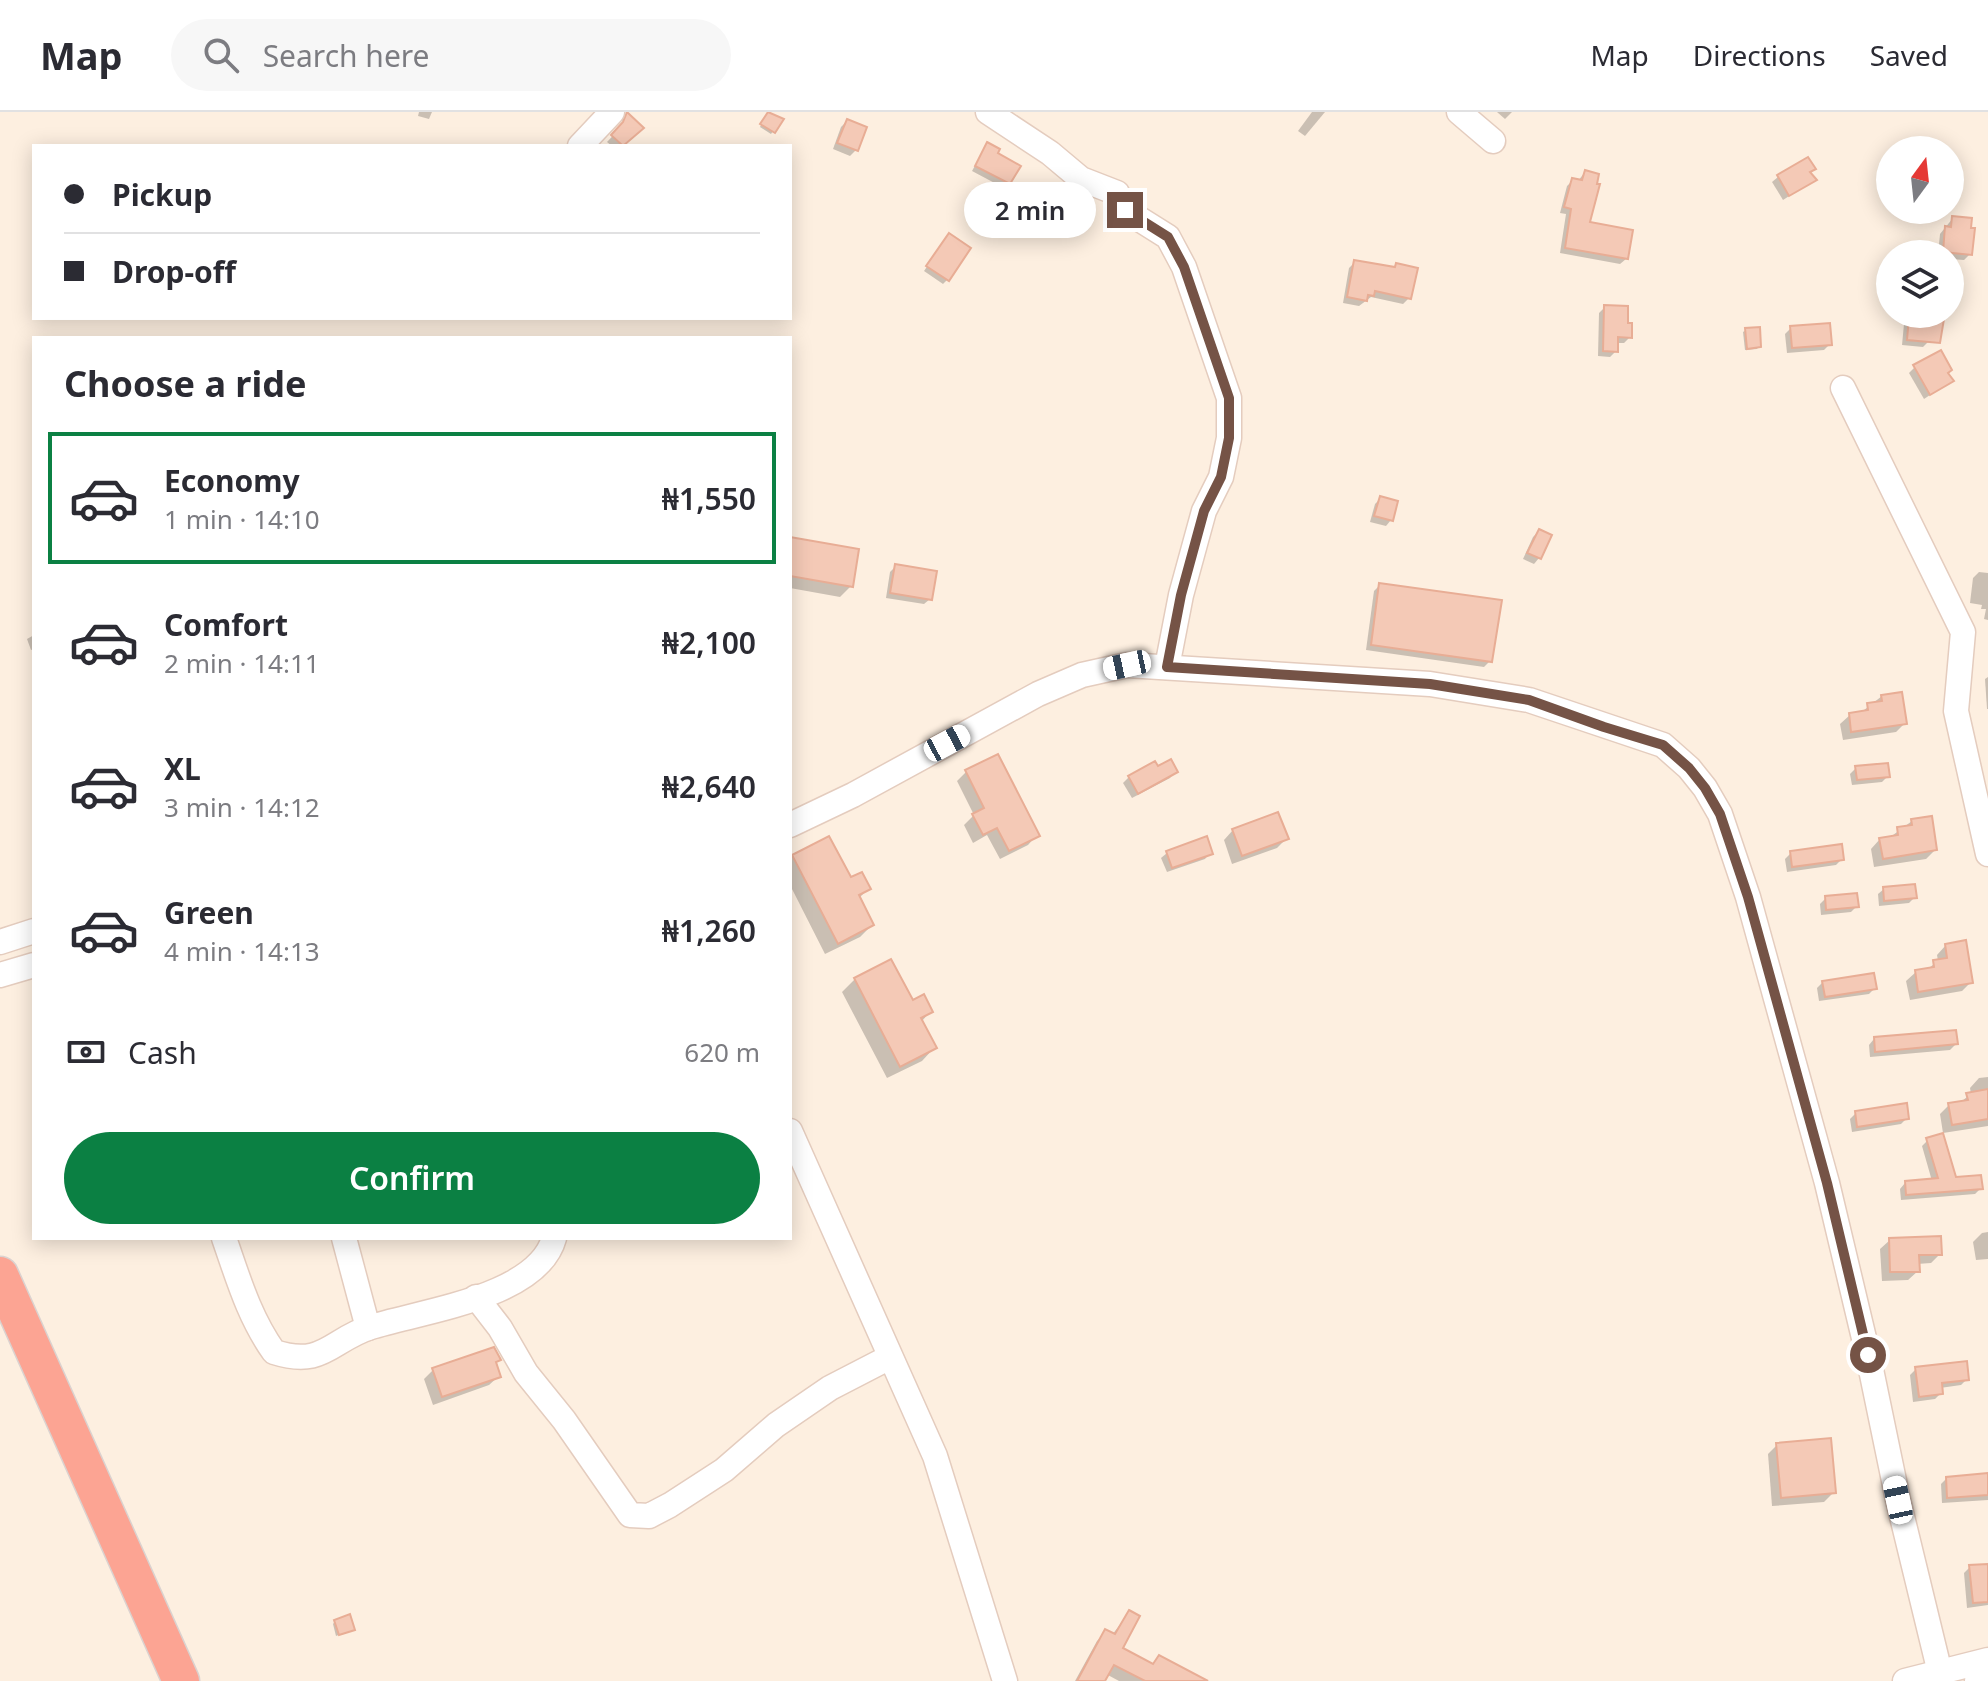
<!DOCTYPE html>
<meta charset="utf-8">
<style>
body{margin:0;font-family:"Noto Sans",sans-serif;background:#f7f7f7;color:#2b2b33;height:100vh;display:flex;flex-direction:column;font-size:30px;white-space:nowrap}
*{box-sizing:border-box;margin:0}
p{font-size:26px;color:#7c7c81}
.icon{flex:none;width:44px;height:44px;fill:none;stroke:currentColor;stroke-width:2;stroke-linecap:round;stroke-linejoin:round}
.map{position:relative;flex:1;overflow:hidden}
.sheet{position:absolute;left:32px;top:224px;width:760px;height:904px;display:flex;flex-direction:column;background:#fff;border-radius:0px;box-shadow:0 4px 20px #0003}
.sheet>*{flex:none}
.banner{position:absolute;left:32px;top:32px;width:760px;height:176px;border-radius:0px;box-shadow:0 4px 20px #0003;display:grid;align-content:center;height:176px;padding:0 32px;background:#fff}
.needle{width:52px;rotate:15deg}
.controls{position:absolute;left:1876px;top:24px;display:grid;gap:16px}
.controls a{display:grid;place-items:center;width:88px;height:88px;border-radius:50%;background:#fff;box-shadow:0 4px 20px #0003;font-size:40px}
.end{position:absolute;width:36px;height:36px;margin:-18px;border:10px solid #755346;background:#fff;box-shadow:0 0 0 4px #fff}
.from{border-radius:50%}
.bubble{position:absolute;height:56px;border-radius:28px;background:#fff;box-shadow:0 4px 20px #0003;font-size:26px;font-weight:600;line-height:56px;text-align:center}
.car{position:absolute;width:24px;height:48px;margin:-24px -12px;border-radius:10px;box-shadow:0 0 6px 2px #0007;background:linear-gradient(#fff 24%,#345 0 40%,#fff 0 76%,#345 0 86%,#fff 0)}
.banner b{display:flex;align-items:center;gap:28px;height:76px;font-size:30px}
.banner b+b{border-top:2px solid #e1e1e2}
.banner i{width:20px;height:20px;background:#2b2b33}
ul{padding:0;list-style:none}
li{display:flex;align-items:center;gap:24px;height:132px;margin:0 16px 12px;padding:0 16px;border:4px solid transparent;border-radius:0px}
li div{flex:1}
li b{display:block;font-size:30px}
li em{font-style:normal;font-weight:600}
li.on{border-color:#0b8043}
li>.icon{width:72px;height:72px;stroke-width:1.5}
h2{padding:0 32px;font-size:36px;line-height:96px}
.pay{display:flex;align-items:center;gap:20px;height:88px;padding:0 32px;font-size:30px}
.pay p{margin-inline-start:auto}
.cta{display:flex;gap:16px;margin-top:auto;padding:16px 32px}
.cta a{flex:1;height:92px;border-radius:48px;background:#0b8043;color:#fff;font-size:32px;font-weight:600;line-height:92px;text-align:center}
header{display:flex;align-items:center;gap:48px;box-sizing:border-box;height:112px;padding:0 40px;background:#fff;border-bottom:2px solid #e1e1e2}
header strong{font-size:38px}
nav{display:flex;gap:44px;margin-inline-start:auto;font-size:28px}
.search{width:560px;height:72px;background:#f7f7f7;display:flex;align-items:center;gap:20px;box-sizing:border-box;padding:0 28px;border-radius:44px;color:#7c7c81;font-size:30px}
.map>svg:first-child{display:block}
</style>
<header>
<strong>Map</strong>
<div class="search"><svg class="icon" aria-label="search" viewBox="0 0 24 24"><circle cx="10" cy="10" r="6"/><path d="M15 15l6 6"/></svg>Search here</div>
<nav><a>Map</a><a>Directions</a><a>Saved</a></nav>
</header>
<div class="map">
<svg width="1988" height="1569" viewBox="0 0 1988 1569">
<rect width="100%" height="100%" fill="#fdefe0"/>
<g fill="#0003">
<polygon points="419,0 432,0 429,7 418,4"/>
<polygon points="1312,0 1325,0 1305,24 1298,19"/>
<polygon points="1497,0 1512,0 1505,7"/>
<polygon points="627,2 641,16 623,34 612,34 607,30 628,8 621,9"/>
<polygon points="767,3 773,19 771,22 760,15"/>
<polygon points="847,9 856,38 850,44 833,37 841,15"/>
<polygon points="987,32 996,42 1018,55 1004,76 972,59"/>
<polygon points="1585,60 1594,73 1587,112 1626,147 1620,152 1560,141 1566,102 1560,101 1567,74 1573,68 1578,69"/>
<polygon points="1809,61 1814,68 1783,88 1772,70 1778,65"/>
<polygon points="1953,106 1970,142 1964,148 1951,147 1950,154 1950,142 1938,142 1940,122"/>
<polygon points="945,128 947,168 943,172 924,159"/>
<polygon points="1355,150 1409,186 1403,192 1371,185 1359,194 1343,191 1349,156"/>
<polygon points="1605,195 1630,225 1624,231 1616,231 1616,239 1610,245 1598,244 1599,201"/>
<polygon points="1910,206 1929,229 1923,235 1902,233 1904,212"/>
<polygon points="1791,216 1830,232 1824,238 1787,241 1785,222"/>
<polygon points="1746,218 1759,234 1757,237 1745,238 1743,220"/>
<polygon points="1915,255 1946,261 1951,269 1924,287 1909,261"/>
<polygon points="1381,386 1391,408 1386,414 1370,410 1375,392"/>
<polygon points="1539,419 1539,446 1534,452 1523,447 1533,425"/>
<polygon points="790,427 851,474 840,485 790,476"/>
<polygon points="896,454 930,487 924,492 886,486 890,460"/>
<polygon points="1979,460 1988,461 1988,508 1984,507 1986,497 1981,497 1982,493 1970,491 1973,466"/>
<polygon points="1380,473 1490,549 1484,555 1366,538 1374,479"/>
<polygon points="34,523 34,537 31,538 27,527"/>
<polygon points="1988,565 1988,597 1987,597 1985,567"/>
<polygon points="1882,584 1905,611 1896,620 1843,628 1840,612 1850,603 1859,602"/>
<polygon points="1856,656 1888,664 1882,670 1852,673 1850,662"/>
<polygon points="1157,657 1175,660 1170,666 1132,686 1123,671 1129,665"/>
<polygon points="966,660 1037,723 1028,733 1000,747 987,723 973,731 964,713 974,703 957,669"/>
<polygon points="1912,709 1935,738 1926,747 1874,755 1871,737 1880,727 1889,726"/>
<polygon points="1233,718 1286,727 1277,736 1232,752 1224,728"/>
<polygon points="828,726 850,768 869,776 858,787 872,813 860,825 825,842 792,777 790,778 790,746"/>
<polygon points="1167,741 1210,741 1205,747 1167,760 1161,746"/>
<polygon points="1791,741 1842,747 1836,753 1787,760 1785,747"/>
<polygon points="1884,777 1915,785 1909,791 1879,794 1878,782"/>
<polygon points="1826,786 1857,794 1851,800 1821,803 1820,792"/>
<polygon points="1946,833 1971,870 1962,879 1910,888 1906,869 1916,860 1925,859 1938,849 1937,843"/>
<polygon points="855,867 931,899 921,910 934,936 922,949 887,966 842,880"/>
<polygon points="1823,870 1875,876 1869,882 1819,889 1817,876"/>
<polygon points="1874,927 1956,932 1950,938 1870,945 1869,933"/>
<polygon points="1988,965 1988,1014 1943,1021 1940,1002 1949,993 1958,992 1971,982 1970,976 1979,966"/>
<polygon points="1856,1001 1907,1006 1901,1012 1852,1020 1850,1007"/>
<polygon points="1928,1028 1955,1068 1981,1076 1975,1082 1901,1088 1900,1077 1905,1071 1932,1069 1922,1034"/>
<polygon points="1988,1120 1988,1147 1976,1148 1973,1130 1982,1121"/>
<polygon points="1890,1128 1940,1142 1931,1151 1917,1152 1918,1159 1908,1168 1882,1169 1880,1137"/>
<polygon points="499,1248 494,1252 499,1264 489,1273 433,1293 424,1267 433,1258"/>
<polygon points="1916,1257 1967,1267 1961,1273 1940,1276 1941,1281 1935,1287 1913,1290 1910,1263"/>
<polygon points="1777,1333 1834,1380 1824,1390 1772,1394 1768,1342"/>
<polygon points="1988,1363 1988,1388 1942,1391 1941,1372 1946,1367"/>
<polygon points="1988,1454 1988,1493 1967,1496 1964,1461 1970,1455"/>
<polygon points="1129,1501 1120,1537 1151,1553 1159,1545 1193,1569 1119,1569 1106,1562 1103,1569 1075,1569 1097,1529 1106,1520 1112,1523"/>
<polygon points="335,1509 353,1517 336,1524 333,1512"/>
</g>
<g fill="#f4c9b6" stroke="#e8ad95" stroke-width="2">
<polygon points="627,0 644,16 623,34 611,23 623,10"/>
<polygon points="768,0 784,7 775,21 760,12"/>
<polygon points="847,7 867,15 858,39 837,31"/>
<polygon points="987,30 1000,37 998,41 1021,54 1010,72 975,54"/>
<polygon points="1808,45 1816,57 1810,60 1817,68 1789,84 1777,63"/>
<polygon points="1585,58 1599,62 1597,72 1600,72 1590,110 1633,118 1628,147 1565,136 1571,97 1564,95 1572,66 1582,68"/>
<polygon points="1952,104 1972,106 1971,116 1975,116 1972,143 1943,140 1945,114 1951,115"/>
<polygon points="949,121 971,136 949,169 926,154"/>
<polygon points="1354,148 1395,155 1396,151 1418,156 1411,187 1375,179 1374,184 1368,183 1367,189 1347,185"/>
<polygon points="1604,193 1628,194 1628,211 1632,211 1632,226 1618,225 1618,240 1603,239"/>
<polygon points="1909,204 1944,207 1940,231 1907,228"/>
<polygon points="1830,211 1832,233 1792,236 1790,214"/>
<polygon points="1760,215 1761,235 1747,237 1745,216"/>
<polygon points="1941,238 1952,258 1948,261 1954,269 1930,283 1913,253"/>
<polygon points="1380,384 1398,389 1393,409 1374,404"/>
<polygon points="1539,417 1552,423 1541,447 1527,441"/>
<polygon points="790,425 859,437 853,475 790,464"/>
<polygon points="895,452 937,459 932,488 890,481"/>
<polygon points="1379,471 1502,488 1492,550 1371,533"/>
<polygon points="1902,580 1907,612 1851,620 1849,601 1868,598 1867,591 1882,589 1881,583"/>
<polygon points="998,642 1040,724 1009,739 997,716 983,723 972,702 984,696 965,658"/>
<polygon points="1171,647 1178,660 1138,682 1128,664 1155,649 1158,654"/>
<polygon points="1888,651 1890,665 1857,668 1855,654"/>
<polygon points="1278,700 1289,727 1242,744 1232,717"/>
<polygon points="1932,704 1937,738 1883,747 1879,726 1898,723 1897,715 1912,713 1911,707"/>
<polygon points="829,724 851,765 862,760 871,777 859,783 874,813 838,832 792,743"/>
<polygon points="1207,724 1213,742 1172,756 1166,739"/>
<polygon points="1842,732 1844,748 1792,755 1790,739"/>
<polygon points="1915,772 1917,786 1884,789 1883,775"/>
<polygon points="1857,781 1859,795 1826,798 1825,784"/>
<polygon points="1966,828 1973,871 1918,880 1915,858 1934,855 1933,848 1947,846 1945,832"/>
<polygon points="891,847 913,888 924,882 933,900 921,906 937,936 900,955 854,866"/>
<polygon points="1874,861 1877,877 1825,885 1822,869"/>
<polygon points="1956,918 1958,932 1875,940 1874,925"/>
<polygon points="1988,977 1988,1007 1952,1013 1948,991 1968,988 1966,981"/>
<polygon points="1907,991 1909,1007 1857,1015 1855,999"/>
<polygon points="1943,1021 1956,1065 1981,1063 1983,1077 1906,1083 1905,1069 1938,1066 1926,1026"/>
<polygon points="1941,1124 1942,1143 1919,1143 1920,1160 1890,1160 1889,1126"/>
<polygon points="494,1235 501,1248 496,1250 501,1265 442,1285 432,1256"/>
<polygon points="1967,1249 1969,1268 1942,1271 1943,1282 1919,1285 1915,1255"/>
<polygon points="1831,1326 1836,1381 1781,1386 1776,1331"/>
<polygon points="1988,1361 1988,1383 1947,1386 1946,1365"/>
<polygon points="1988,1452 1988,1490 1973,1491 1969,1453"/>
<polygon points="1129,1498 1140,1504 1123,1536 1153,1552 1159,1543 1208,1569 1145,1569 1114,1553 1105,1569 1077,1569 1105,1517 1115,1522"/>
<polygon points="350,1502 355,1518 339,1523 334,1508"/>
</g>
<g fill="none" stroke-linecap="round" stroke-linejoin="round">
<defs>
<g id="minor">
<polyline points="988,0 1050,41 1081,67 1117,81 1125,98 1168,125 1184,155 1229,286 1229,326 1221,365 1204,399 1181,483 1167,555"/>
<polyline points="1459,0 1493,29"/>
<polyline points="580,34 612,0"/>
<polyline points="1843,276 1963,520 1956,599 1988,742"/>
<polyline points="790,713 853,683 1038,582 1082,563 1127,553 1430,572 1529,588 1663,633 1689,656 1705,676 1720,702 1748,785 1827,1071 1868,1243 1898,1388 1942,1569"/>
<polyline points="0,830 34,819"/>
<polyline points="0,863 34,853"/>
<polyline points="790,1019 935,1344 1005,1569"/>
<path d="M224 1126C238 1166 249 1205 274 1240 324 1256 330 1228 371 1215 422 1199 538 1185 554 1126"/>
<polyline points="344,1126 368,1216"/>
<polyline points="476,1185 500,1216 526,1261 564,1308 630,1403 649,1404 670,1393 724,1358 776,1313 830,1276 890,1245"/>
<polyline points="1905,1569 1988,1548"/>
<polyline points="1977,1569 1988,1566"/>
</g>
<polyline id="highway" points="0,1163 181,1569"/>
</defs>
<use href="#minor" stroke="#e4ccbe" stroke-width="27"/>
<use href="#highway" stroke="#dbd2cf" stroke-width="39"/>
<use href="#minor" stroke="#fff" stroke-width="24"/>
<use href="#highway" stroke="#fca493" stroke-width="36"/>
</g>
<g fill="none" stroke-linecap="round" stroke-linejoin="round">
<polyline stroke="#755346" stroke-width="10" points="1125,98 1168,125 1184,155 1229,286 1229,326 1221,365 1204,399 1181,483 1167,555 1430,572 1529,588 1604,615 1663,633 1689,656 1705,676 1720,702 1748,785 1827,1071 1868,1243"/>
</g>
</svg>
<div class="controls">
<a><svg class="needle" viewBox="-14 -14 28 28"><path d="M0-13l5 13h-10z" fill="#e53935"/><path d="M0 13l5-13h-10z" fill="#7c7c81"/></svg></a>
<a><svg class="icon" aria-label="layers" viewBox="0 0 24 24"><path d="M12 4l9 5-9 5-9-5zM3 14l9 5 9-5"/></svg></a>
</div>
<i class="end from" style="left:1868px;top:1243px"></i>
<i class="end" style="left:1125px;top:98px"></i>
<div class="bubble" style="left:964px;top:70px;width:132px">2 min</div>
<i class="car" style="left:1127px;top:553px;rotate:258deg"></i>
<i class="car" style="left:947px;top:631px;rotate:62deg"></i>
<i class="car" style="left:1898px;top:1388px;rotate:348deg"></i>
<div class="banner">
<b><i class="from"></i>Pickup</b>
<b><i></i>Drop-off</b>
</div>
<section class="sheet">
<h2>Choose a ride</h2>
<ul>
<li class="on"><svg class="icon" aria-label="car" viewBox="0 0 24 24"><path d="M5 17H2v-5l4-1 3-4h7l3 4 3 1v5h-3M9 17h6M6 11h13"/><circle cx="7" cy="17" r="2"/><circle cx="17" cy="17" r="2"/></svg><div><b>Economy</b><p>1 min · 14:10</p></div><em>₦1,550</em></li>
<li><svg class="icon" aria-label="car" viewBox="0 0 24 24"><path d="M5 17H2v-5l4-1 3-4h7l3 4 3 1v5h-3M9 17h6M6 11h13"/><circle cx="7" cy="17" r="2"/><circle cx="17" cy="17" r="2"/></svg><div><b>Comfort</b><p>2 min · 14:11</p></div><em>₦2,100</em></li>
<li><svg class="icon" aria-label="car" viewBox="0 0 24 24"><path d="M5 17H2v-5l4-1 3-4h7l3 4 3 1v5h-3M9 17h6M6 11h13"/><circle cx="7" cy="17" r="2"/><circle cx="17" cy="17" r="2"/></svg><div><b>XL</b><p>3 min · 14:12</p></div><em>₦2,640</em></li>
<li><svg class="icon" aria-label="car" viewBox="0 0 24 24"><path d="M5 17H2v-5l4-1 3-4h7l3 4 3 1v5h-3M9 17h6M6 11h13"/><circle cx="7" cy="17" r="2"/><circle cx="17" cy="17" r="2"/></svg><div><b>Green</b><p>4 min · 14:13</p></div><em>₦1,260</em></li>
</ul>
<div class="pay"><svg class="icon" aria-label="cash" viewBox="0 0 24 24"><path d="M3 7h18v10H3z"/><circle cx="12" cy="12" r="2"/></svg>Cash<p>620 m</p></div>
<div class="cta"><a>Confirm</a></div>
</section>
</div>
